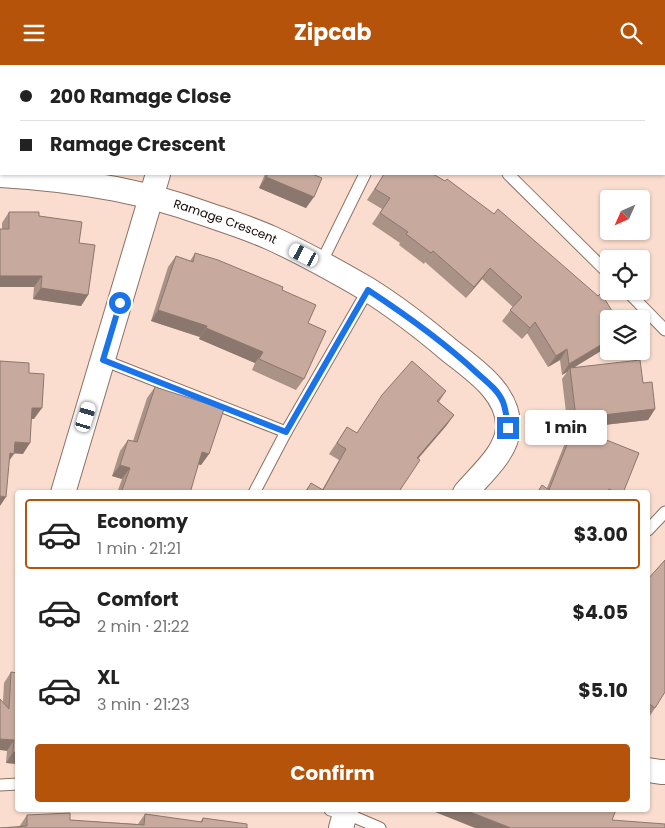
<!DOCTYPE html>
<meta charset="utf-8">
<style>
body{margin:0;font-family:Poppins,sans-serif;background:#f2f2f2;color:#222;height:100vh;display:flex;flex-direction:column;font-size:19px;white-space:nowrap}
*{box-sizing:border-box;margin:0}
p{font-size:16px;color:#767676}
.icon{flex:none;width:28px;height:28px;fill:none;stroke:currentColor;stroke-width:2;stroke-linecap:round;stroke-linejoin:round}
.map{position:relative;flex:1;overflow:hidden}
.details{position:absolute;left:15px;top:425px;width:635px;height:322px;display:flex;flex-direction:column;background:#fff;border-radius:5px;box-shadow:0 1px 4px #0004}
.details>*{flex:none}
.top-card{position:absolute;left:0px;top:0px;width:665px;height:110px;box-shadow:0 1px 4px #0004;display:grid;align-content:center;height:110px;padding:0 20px;background:#fff}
.needle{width:32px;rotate:225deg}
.fabs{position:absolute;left:600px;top:125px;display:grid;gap:10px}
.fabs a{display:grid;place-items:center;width:50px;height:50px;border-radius:5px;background:#fff;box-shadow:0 1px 4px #0004;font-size:25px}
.end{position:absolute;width:22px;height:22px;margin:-11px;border:6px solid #1a73e8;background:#fff;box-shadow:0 0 0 2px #fff}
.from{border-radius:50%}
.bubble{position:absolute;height:35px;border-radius:5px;background:#fff;box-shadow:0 1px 4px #0004;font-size:16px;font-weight:700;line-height:35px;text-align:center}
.car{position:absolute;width:15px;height:30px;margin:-15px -8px;border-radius:6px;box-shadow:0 0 4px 1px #0007;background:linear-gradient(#fff 24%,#345 0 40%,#fff 0 76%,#345 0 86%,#fff 0)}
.top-card b{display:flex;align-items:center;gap:18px;height:48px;font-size:19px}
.top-card b+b{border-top:1px solid #e0e0e0}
.top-card i{width:12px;height:12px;background:#222}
ul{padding:9px 0 0;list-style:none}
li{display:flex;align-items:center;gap:15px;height:70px;margin:0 10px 8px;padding:0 10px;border:2px solid transparent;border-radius:5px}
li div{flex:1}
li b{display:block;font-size:19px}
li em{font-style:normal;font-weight:700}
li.on{border-color:#b45309}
li>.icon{width:45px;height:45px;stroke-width:1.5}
.cta{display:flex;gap:10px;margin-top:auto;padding:10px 20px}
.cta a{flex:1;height:58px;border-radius:5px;background:#b45309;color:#fff;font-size:20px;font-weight:700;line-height:58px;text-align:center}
header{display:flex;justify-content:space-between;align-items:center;height:65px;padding:0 20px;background:#b45309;color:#fff;font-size:22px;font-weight:700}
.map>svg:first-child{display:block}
</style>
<header><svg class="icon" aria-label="menu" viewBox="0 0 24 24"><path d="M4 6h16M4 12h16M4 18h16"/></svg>Zipcab<svg class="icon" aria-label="search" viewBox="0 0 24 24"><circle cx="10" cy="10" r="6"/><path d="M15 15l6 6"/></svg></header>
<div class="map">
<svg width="665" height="763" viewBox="0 0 665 763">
<rect width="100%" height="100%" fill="#faddce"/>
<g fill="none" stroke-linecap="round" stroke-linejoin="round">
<defs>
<g id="service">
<polyline points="399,0 400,1"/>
<polyline points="508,109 609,209"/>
<polyline points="321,198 365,109"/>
<polyline points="627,226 665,265"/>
<polyline points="103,295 286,367"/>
<polyline points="254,428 286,367 368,225"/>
<polyline points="648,465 665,447"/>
<polyline points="0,720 18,719"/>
<polyline points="330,745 345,748 380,763"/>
</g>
<g id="minor">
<path id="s1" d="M0 110C39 112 78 117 116 124 146 130 175 138 203 148 226 156 249 163 271 173 304 188 336 206 367 224 396 242 423 263 449 285 473 304 510 328 508 363 507 388 480 410 465 428"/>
<polyline points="63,428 158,109"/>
<polyline points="648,705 661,707 665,707"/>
<polyline points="341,763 346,745"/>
</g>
</defs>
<use href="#service" stroke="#8c7265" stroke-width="13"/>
<use href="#minor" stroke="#8c7265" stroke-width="26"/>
<use href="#service" stroke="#fff" stroke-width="11"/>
<use href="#minor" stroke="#fff" stroke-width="24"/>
</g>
<g fill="#ab9287">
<polygon points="255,0 318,0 315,1 255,1"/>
<polygon points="265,109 312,109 306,143 259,123"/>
<polygon points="384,109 433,109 609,281 574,302 643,318 655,344 648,355 577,363 623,428 537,428 547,423 567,373 573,364 568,364 562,314 567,307 562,310 560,295 548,302 527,268 522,274 502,256 513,242 482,214 466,233 425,197 424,199 399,180 400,178 372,159 382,144 367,135"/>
<polygon points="9,147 39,151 79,178 88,230 81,241 33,234 34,222 0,222 0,164 2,164 2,158"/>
<polygon points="195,188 282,225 308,258 304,314 296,325 252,305 255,298 199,274 200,272 151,256 168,202 176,191 190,196"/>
<polygon points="155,322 209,389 201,400 198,399 190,428 117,428 122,414 112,411 120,386 128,375 133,376 147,333"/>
<polygon points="446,326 439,337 454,350 446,361 418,394 398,428 304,428 311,418 322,425 339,395 329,389 347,362 356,368"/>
<polygon points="648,514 655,643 648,654"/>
<polygon points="11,607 18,608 18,699 6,698 7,686 3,637 4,618"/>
<polygon points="145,749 200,757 203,753 247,763 19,762 27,750 70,755 138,759"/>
</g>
<g fill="#8b776e">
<polygon points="299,0 318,0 315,1 296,1"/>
<polygon points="266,112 314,132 306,143 259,123"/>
<polygon points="490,203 482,214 466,233 474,222"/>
<polygon points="0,211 42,211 34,222 0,222"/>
<polygon points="41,223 88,230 81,241 33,234"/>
<polygon points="158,245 207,261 200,272 151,256"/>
<polygon points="535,257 527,268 522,274 530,263"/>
<polygon points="206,263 263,287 255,298 199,274"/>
<polygon points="609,275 609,281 570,305 570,303 567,307 562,310 569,299"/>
<polygon points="567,284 560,295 548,302 556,291"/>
<polygon points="32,343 42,343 34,354 25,354"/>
<polygon points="655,344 648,355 568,364 576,353"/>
<polygon points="454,350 446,361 409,404 417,393"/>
<polygon points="15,377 30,378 23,389 7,388"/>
<polygon points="202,387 209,389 201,400 194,398"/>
<polygon points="10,388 14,389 6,400"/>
<polygon points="120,400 130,403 122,414 112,411"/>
<polygon points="609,424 617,428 606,428"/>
<polygon points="0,431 6,432 0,441"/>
<polygon points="0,674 14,675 7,686 0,685"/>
<polygon points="13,687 18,688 18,699 6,698"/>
<polygon points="430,745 465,745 511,763 475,763"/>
</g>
<g fill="#c7aa9d" stroke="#8b776e">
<rect x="48" y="0" width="71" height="1"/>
<polygon points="267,0 299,0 296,1 267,1"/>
<polygon points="268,109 312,109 322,113 314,132 266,112"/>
<polygon points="384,109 433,109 445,116 447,114 494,149 498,144 598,231 601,228 617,254 609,254 609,275 569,299 567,284 556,291 535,257 530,263 510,245 522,232 490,203 474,222 433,186 431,188 406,169 408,167 380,148 390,133 375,124"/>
<polygon points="9,147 39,147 39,151 82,157 79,178 95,180 88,230 41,223 42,211 0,211 0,164 9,164"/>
<polygon points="195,188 218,195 283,222 282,225 316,240 308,258 326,266 304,314 259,294 263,287 206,263 207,261 158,245 176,191 193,197"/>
<polygon points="640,295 643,318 652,317 655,344 576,353 570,303"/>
<polygon points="0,296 29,298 29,308 44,309 42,343 32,343 30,378 15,377 14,389 10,388 6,432 0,431"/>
<polygon points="412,296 446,326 437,336 454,350 417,393 420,395 398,428 305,428 311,418 323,425 346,384 337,378 347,362 357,368 382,330"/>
<polygon points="155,322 224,344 209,389 202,387 190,428 121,428 130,403 120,400 128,375 137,377"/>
<polygon points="574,362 639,388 623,428 617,428 609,424 607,428 537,428 542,420 549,425"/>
<polygon points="665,495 665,627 655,643 648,638 648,514"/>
<polygon points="11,607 18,608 18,688 13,687 14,675 0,674 0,634 9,644"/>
<polygon points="465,745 616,745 612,755 665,759 665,763 511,763"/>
<polygon points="70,748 70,755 144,760 145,749 202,757 203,753 247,759 247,763 0,763 27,761 27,750"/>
</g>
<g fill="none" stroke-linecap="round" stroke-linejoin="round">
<path stroke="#1a73e8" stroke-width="6" d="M120 238 103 295 286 367 368 225C406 250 444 277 477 308 486 316 498 325 503 337 506 345 507 354 508 363"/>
</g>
<g text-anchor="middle" stroke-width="5" stroke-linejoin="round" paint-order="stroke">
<g font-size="12" fill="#130906" stroke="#fff">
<text dy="4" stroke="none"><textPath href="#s1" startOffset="231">Ramage Crescent</textPath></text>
</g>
</g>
</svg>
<div class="fabs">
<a><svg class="needle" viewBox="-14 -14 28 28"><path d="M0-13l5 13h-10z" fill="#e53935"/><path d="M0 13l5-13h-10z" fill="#767676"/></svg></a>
<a><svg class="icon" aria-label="locate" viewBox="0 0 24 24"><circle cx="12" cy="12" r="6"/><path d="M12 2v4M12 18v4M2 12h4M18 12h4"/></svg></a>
<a><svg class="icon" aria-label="layers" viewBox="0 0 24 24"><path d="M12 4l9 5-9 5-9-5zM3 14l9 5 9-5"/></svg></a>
</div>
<i class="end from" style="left:120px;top:238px"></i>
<i class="end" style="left:508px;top:363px"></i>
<div class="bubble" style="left:525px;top:345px;width:82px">1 min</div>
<i class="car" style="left:304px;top:190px;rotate:297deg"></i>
<i class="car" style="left:86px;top:352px;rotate:17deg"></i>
<div class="top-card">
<b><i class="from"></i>200 Ramage Close</b>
<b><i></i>Ramage Crescent</b>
</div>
<section class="details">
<ul>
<li class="on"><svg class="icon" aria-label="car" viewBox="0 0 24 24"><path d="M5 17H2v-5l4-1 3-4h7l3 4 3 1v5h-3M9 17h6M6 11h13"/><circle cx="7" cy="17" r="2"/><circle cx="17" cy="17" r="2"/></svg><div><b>Economy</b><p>1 min · 21:21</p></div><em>$3.00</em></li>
<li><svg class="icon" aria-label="car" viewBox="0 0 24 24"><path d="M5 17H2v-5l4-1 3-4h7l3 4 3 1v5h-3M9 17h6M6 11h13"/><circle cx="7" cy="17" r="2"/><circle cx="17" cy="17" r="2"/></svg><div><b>Comfort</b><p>2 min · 21:22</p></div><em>$4.05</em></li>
<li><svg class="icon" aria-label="car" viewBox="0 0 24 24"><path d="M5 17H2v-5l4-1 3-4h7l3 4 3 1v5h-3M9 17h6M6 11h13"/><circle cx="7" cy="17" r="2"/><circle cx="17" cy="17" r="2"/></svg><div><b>XL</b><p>3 min · 21:23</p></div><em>$5.10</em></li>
</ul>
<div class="cta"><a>Confirm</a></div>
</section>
</div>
